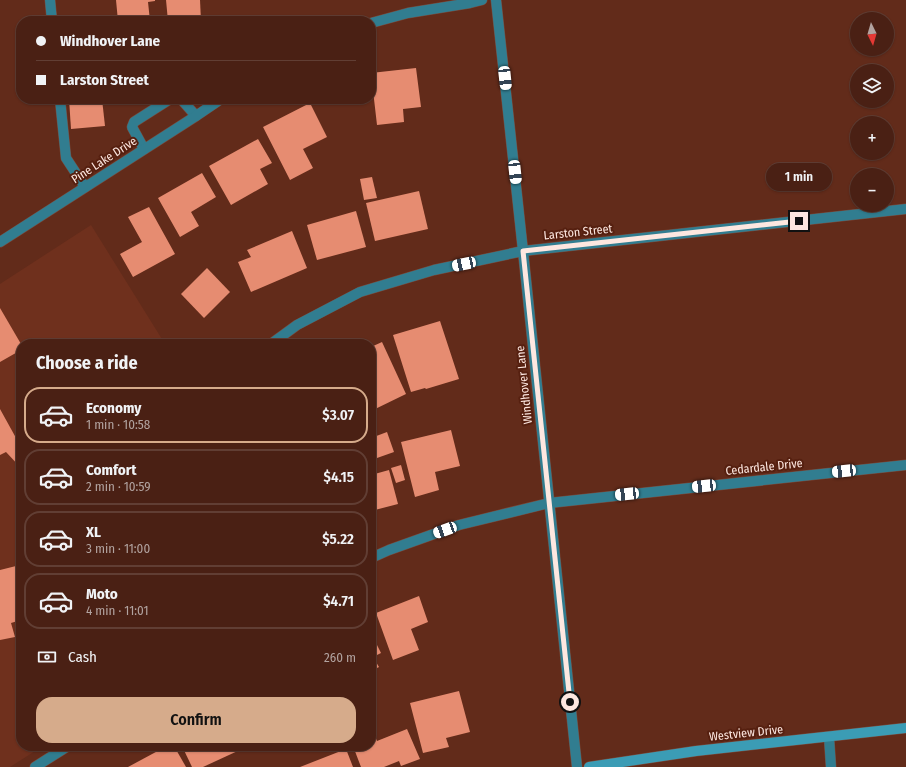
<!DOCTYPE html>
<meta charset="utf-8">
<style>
body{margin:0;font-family:"Fira Sans Condensed",sans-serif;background:#542d22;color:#f1f3f6;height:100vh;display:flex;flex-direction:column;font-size:15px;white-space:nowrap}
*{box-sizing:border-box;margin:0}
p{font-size:13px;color:#b2a3a0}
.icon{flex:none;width:22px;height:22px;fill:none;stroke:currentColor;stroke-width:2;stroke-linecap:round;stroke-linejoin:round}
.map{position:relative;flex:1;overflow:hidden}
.side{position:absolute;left:16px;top:339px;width:360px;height:412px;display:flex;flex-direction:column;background:#4a2014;border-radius:16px;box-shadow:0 1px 3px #0004,0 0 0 1px #613e34}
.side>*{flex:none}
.top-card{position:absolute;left:16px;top:16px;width:360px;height:88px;border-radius:16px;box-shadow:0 1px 3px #0004,0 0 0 1px #613e34;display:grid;align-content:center;height:88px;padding:0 20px;background:#4a2014}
.needle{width:26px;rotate:175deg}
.fabs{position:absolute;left:850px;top:12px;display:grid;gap:8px}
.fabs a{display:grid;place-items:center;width:44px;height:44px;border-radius:50%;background:#4a2014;box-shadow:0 1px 3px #0004,0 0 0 1px #613e34;font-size:20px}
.end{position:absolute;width:18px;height:18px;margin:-9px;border:5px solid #fde7e0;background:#111;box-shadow:0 0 0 2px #111}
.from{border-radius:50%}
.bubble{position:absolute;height:28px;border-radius:14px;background:#4a2014;box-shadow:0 1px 3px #0004,0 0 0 1px #613e34;font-size:13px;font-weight:600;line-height:28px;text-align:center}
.car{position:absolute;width:12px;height:24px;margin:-12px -6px;border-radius:5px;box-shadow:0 0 3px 1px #0007;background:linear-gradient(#fff 24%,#345 0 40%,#fff 0 76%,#345 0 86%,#fff 0)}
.top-card b{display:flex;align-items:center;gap:14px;height:38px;font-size:15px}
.top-card b+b{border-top:1px solid #613e34}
.top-card i{width:10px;height:10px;background:#f1f3f6}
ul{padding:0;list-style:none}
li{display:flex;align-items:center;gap:12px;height:56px;margin:0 8px 6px;padding:0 12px;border:2px solid #613e34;border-radius:16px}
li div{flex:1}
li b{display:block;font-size:15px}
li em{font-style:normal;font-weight:600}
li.selected{border-color:#d6ab8b}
li>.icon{width:36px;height:36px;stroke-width:1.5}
h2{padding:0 20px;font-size:18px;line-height:48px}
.pay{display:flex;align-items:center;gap:10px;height:44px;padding:0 20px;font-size:15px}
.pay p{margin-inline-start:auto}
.cta{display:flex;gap:8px;margin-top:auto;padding:8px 20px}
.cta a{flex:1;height:46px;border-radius:16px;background:#d6ab8b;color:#111;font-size:16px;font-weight:600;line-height:46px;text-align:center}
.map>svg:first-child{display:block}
</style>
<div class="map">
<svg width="906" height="767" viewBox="0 0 906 767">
<rect width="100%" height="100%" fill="#622b1a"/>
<polygon fill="#6f301d" points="91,225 165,344 21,344 21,746 43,746 10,767 0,767 0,284"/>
<g fill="#e68c71">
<polygon points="116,0 155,0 155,1 148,2 150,21 118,21"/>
<polygon points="166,0 200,0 201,21 168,21"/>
<polygon points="416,68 421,107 403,109 404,122 377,125 371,73"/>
<polygon points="69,99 102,99 105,126 71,129"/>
<polygon points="310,103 327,137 303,149 313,168 290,180 263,127"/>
<polygon points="258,139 272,163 260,169 268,184 231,205 209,166"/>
<polygon points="202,173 216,197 191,212 199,226 180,237 158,198"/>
<polygon points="372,177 377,198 364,200 360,179"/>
<polygon points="419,191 428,229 375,241 366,203"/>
<polygon points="149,207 175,254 133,277 120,254 142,242 128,217"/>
<polygon points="356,211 366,247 317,260 307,225"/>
<polygon points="292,231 307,268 251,292 238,262 251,257 247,250"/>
<polygon points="207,268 230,292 204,318 181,294"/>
<polygon points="0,308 21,344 21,350 0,362"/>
<polygon points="440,321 459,379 426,389 425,388 411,392 393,335"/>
<polygon points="382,342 406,394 371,411 371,347"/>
<polygon points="0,409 21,447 21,468 6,452 0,455"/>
<polygon points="451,430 460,466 435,472 439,490 415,497 401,442"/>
<polygon points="387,432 394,452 377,458 371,442 371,438"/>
<polygon points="401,465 405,480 396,483 391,468"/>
<polygon points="389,470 398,504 371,511 371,475"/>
<polygon points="20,565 21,568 21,620 11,623 15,637 0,640 0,570"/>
<polygon points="419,596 428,622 411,629 419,650 393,660 376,613"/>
<polygon points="371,633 381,653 373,657 379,667 371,671"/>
<polygon points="459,691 470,732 446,738 449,747 423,753 410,703"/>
<polygon points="371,725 377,741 407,729 420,759 401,766 399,761 384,767 361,767 353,746 371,746"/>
<polygon points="167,746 174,746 186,767 128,767"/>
<polygon points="182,746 240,746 242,749 203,767 192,767"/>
<polygon points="346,749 353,767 300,767"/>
</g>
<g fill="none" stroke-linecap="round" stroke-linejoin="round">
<defs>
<g id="service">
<polyline points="50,0 52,21"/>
<polyline points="60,99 66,158 85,187"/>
<polyline points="181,99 196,116"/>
<polyline points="144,149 132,127 134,122 170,99 174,99"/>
</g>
<g id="minor">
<polyline points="496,0 523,251 577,767"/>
<polyline points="371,23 408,13 470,3 482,0"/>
<polyline points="0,242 196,116 221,99"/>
<polyline points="271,344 297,325 360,292 434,270 523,251 906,209"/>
<polyline points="371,558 389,550 459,525 549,503 906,465"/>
<polyline points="829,737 831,767"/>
<polyline points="35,767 68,746"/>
</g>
<polyline id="secondary" points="589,767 696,751 906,728"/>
</defs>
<use href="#service" stroke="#7b493a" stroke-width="11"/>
<use href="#minor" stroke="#7b493a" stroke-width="11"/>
<use href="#secondary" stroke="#7b493a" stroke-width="11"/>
<use href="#service" stroke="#317d90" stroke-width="10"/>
<use href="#minor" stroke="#317d90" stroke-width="10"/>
<use href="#secondary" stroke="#3b9cb5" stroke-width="10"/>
</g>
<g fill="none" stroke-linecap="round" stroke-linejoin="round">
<polyline stroke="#fde7e0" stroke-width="5" points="570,702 523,251 799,221"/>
</g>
<g text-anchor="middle" stroke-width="4" stroke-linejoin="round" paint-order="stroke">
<g font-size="12" fill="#fde7e0" stroke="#562010">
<text transform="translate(104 160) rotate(-33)" y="4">Pine Lake Drive</text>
<text transform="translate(578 232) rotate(-6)" y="4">Larston Street</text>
<text transform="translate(524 385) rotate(-96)" y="4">Windhover Lane</text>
<text transform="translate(764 467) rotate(-6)" y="4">Cedardale Drive</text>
<text transform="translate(746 733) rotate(-6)" y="4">Westview Drive</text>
</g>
</g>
</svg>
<div class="fabs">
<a><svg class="needle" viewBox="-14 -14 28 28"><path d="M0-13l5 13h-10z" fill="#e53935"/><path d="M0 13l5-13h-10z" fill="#b2a3a0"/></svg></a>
<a><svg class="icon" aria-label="layers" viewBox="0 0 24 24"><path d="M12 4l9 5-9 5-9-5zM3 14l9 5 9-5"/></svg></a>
<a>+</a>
<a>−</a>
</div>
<i class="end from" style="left:570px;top:702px"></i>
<i class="end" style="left:799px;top:221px"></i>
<div class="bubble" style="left:766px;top:163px;width:66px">1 min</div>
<i class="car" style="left:505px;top:78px;rotate:174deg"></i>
<i class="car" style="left:515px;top:172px;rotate:174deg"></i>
<i class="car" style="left:464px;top:264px;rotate:258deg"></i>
<i class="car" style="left:844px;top:471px;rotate:264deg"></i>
<i class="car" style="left:704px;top:486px;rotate:264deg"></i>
<i class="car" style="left:627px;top:494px;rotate:264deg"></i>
<i class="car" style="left:445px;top:530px;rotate:250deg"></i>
<div class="top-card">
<b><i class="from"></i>Windhover Lane</b>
<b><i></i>Larston Street</b>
</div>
<section class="side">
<h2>Choose a ride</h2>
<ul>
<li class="selected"><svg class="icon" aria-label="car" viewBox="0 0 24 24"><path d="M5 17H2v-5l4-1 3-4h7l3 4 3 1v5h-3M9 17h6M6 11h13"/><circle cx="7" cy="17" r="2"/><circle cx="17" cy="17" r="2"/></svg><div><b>Economy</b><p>1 min · 10:58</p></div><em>$3.07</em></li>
<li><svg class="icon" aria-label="car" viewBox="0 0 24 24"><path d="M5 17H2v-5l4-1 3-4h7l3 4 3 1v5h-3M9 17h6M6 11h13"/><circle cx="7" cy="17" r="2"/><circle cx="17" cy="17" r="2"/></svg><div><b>Comfort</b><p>2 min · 10:59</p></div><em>$4.15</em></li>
<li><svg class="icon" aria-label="car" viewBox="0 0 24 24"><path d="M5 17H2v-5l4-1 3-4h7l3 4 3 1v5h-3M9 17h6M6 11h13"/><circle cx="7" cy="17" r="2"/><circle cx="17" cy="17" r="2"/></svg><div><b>XL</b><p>3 min · 11:00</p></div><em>$5.22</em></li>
<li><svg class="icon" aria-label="car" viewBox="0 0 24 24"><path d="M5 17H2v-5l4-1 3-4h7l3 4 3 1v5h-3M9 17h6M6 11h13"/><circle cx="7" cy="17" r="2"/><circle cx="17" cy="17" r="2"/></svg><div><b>Moto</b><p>4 min · 11:01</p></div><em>$4.71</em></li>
</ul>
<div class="pay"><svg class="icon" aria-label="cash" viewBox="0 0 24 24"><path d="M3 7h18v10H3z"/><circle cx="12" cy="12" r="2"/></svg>Cash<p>260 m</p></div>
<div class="cta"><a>Confirm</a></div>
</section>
</div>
